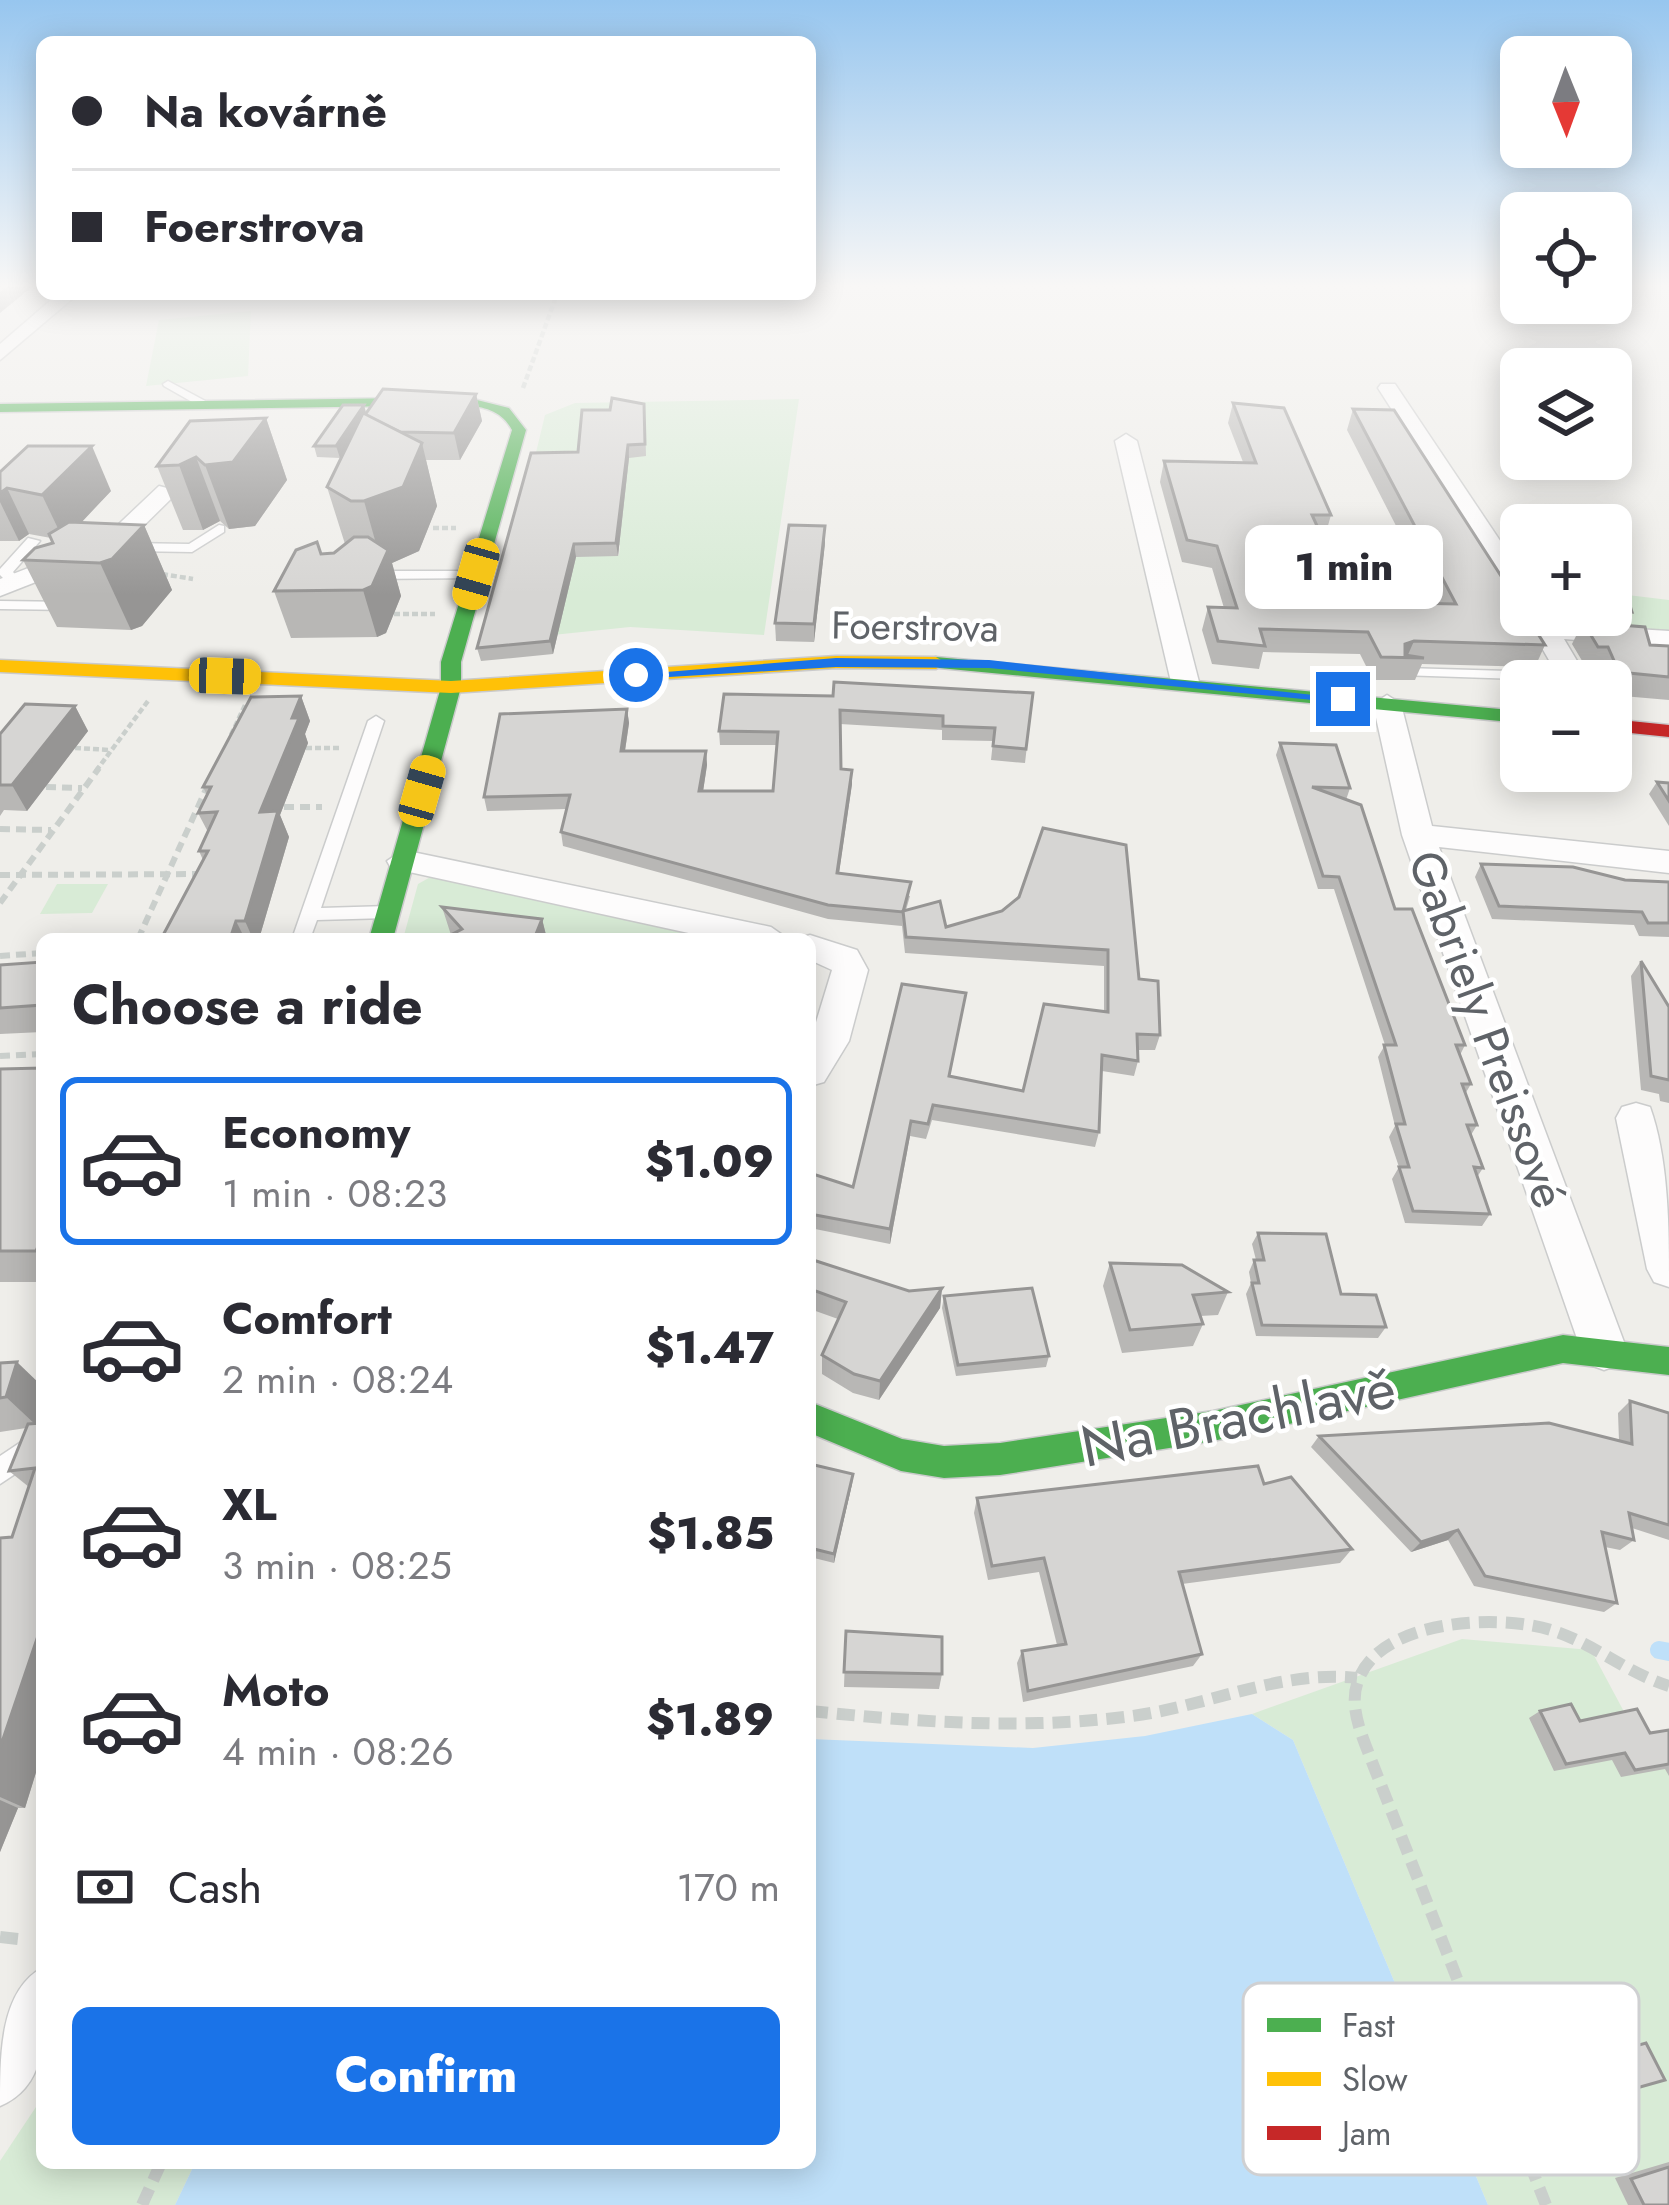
<!DOCTYPE html>
<meta charset="utf-8">
<style>
body{margin:0;font-family:Jost,sans-serif;background:#f2f2f3;color:#2b2b33;height:100vh;display:flex;flex-direction:column;font-size:45px;white-space:nowrap}
*{box-sizing:border-box;margin:0}
p{font-size:39px;color:#7c7c81}
.icon{flex:none;width:66px;height:66px;fill:none;stroke:currentColor;stroke-width:2;stroke-linecap:round;stroke-linejoin:round}
.map{position:relative;flex:1;overflow:hidden}
.sheet{position:absolute;left:36px;top:933px;width:780px;height:1236px;display:flex;flex-direction:column;background:#fff;border-radius:18px;box-shadow:0 6px 30px #0003}
.sheet>*{flex:none}
.guide{position:absolute;left:36px;top:36px;width:780px;height:264px;border-radius:18px;box-shadow:0 6px 30px #0003;display:grid;align-content:center;height:264px;padding:0 36px;background:#fff}
.needle{width:78px;rotate:179deg}
.tools{position:absolute;left:1500px;top:36px;display:grid;gap:24px}
.tools a{display:grid;place-items:center;width:132px;height:132px;border-radius:18px;background:#fff;box-shadow:0 6px 30px #0003;font-size:60px}
.end{position:absolute;width:54px;height:54px;margin:-27px;border:15px solid #1a73e8;background:#fff;box-shadow:0 0 0 6px #fff}
.from{border-radius:50%}
.bubble{position:absolute;height:84px;border-radius:18px;background:#fff;box-shadow:0 6px 30px #0003;font-size:39px;font-weight:800;line-height:84px;text-align:center}
.car{position:absolute;width:36px;height:72px;margin:-36px -18px;border-radius:15px;box-shadow:0 0 9px 3px #0007;background:linear-gradient(#f5c518 24%,#345 0 40%,#f5c518 0 76%,#345 0 86%,#f5c518 0)}
.guide b{display:flex;align-items:center;gap:42px;height:114px;font-size:45px}
.guide b+b{border-top:3px solid #e1e1e2}
.guide i{width:30px;height:30px;background:#2b2b33}
ul{padding:0;list-style:none}
li{display:flex;align-items:center;gap:36px;height:168px;margin:0 24px 18px;padding:0 12px;border:6px solid transparent;border-radius:18px}
li div{flex:1}
li b{display:block;font-size:45px}
li em{font-style:normal;font-weight:800}
li.current{border-color:#1a73e8}
li>.icon{width:108px;height:108px;stroke-width:1.5}
h2{padding:0 36px;font-size:54px;line-height:144px}
.pay{display:flex;align-items:center;gap:30px;height:132px;padding:0 36px;font-size:45px}
.pay p{margin-inline-start:auto}
.primary-button{display:flex;gap:24px;margin-top:auto;padding:24px 36px}
.primary-button a{flex:1;height:138px;border-radius:18px;background:#1a73e8;color:#fff;font-size:48px;font-weight:800;line-height:138px;text-align:center}
.map>svg:first-child{display:block}
</style>
<div class="map">
<svg width="1669" height="2205" viewBox="0 0 1669 2205">
<rect width="100%" height="100%" fill="#efeeea"/>
<g fill="#d8ebd6">
<polygon points="251,311 248,376 146,386 159,320"/>
<polygon points="799,399 764,635 630,627 514,639 546,555 619,555 620,545 550,546 533,465 545,415 575,403"/>
<polygon points="1611,593 1669,600 1669,634 1546,621 1543,615 1611,615"/>
<polygon points="434,875 727,939 403,939 418,884"/>
<polygon points="57,884 108,884 92,913 40,914"/>
<polygon points="1462,1639 1591,1650 1637,1736 1669,1771 1669,2205 1488,2205 1293,1740 1252,1714"/>
<polygon points="42,2098 42,2163 195,2163 175,2205 0,2205 0,2161"/>
</g>
<polygon fill="#bfe0f9" points="1252,1714 1293,1740 1488,2205 175,2205 195,2163 810,2163 810,1739 1033,1748 1145,1736"/>
<g fill="none" stroke-linecap="round" stroke-linejoin="round">
<polyline stroke="#bfe0f9" stroke-width="18" points="1659,1650 1669,1652"/>
<defs>
<g id="lane">
<polygon points="168,381 209,403 211,405 201,407 164,386 163,384"/>
<polygon points="219,525 224,526 224,532 192,552 130,551 123,547 130,543 189,544"/>
<polygon points="28,538 40,541 13,572 22,582 10,585 0,575 0,569"/>
<polygon points="476,571 483,575 481,578 368,579 361,575 368,571"/>
<polygon points="0,601 71,602 78,606 71,610 0,609"/>
<polygon points="1405,668 1573,673 1581,678 1578,681 1400,675 1400,669"/>
<polygon points="376,716 384,721 321,908 388,906 397,912 388,918 317,920 310,939 292,939 368,721"/>
<polygon points="42,1428 42,1456 0,1484 0,1456"/>
</g>
<g id="street">
<polygon points="58,294 78,294 0,360 0,344"/>
<polygon points="1381,384 1395,384 1521,572 1521,599 1508,591 1378,388"/>
<polygon points="1126,434 1137,441 1199,682 1195,688 1175,688 1171,682 1115,441"/>
<polygon points="159,486 179,491 120,549 0,596 0,579 103,539"/>
<polygon points="1523,615 1549,615 1554,624 1669,631 1669,647 1564,639 1589,681 1561,681"/>
<polygon points="1387,695 1401,704 1432,826 1669,851 1669,873 1439,847 1627,1350 1620,1364 1604,1370 1588,1364 1581,1350 1402,835 1373,704"/>
<polygon points="403,850 771,927 788,939 716,939 391,868 387,861"/>
<polygon points="810,935 857,950 868,970 849,1041 824,1082 810,1086 810,1042 832,970 810,960 810,939 797,939"/>
<path d="M1636 1103 1650 1107C1669 1160 1669 1230 1669 1287L1654 1282 1647 1269 1616 1118 1622 1107Z"/>
<path d="M42 1968C42 2019 55 2083 0 2106 0 2055 0 1991 42 1968Z"/>
</g>
<g id="fast">
<path d="M465 397 509 408 526 430 461 662V687L393 939H369L441 687V662L512 430C502 411 485 407 465 405L0 412V404Z"/>
<polygon points="936,657 1521,711 1521,723 929,667 929,659"/>
<polygon points="1563,1335 1669,1347 1669,1375 1563,1363 1213,1441 1000,1475 944,1478 901,1471 810,1433 810,1402 902,1439 944,1446 1000,1443 1213,1411"/>
</g>
<polygon id="slow" points="836,656 936,657 946,663 936,669 836,668 451,693 0,672 0,660 451,681"/>
<polygon id="jam" points="1611,719 1669,725 1669,737 1611,731"/>
</defs>
<use href="#lane" stroke="#cbcccc" stroke-width="3"/>
<use href="#street" stroke="#cbcccc" stroke-width="3"/>
<use href="#fast" stroke="#cacacb" stroke-width="3"/>
<use href="#slow" stroke="#cacacb" stroke-width="3"/>
<use href="#jam" stroke="#cacacb" stroke-width="3"/>
<g stroke="#cacfcc" stroke-width="4.5" stroke-dasharray="6 3" stroke-linecap="butt">
<polyline points="523,388 557,294"/>
<polyline points="433,528 456,528"/>
<polyline points="162,574 193,579"/>
<polyline points="394,614 435,614"/>
<polyline points="231,735 245,705"/>
<polyline points="75,748 110,750"/>
<polyline points="306,748 342,748"/>
<polyline points="96,771 148,701"/>
</g>
<g stroke="#cacfcc" stroke-width="6" stroke-dasharray="10 6" stroke-linecap="butt">
<polyline points="46,787 82,788"/>
<polyline points="284,807 322,807"/>
<polyline points="0,829 51,830"/>
<polyline points="0,875 205,874"/>
<polyline points="0,903 99,768"/>
<polyline points="138,939 207,787"/>
<polyline points="0,956 42,953"/>
<polyline points="0,1056 42,1054"/>
</g>
<g stroke="#cacfcc" stroke-width="12" stroke-dasharray="18 9" stroke-linecap="butt">
<path d="M810 1711C917 1722 1025 1730 1132 1716 1209 1706 1278 1670 1357 1678"/>
<polyline points="0,1937 26,1940"/>
<polyline points="142,2205 161,2163"/>
<path d="M1546 2205 1372 1762C1363 1738 1348 1707 1358 1681 1380 1618 1500 1614 1551 1630 1593 1643 1627 1673 1669 1686"/>
</g>
<use href="#lane" fill="#fdfcfc" fill-rule="evenodd"/>
<use href="#street" fill="#fdfcfc" fill-rule="evenodd"/>
<use href="#fast" fill="#4caf50" fill-rule="evenodd"/>
<use href="#slow" fill="#ffc107" fill-rule="evenodd"/>
<use href="#jam" fill="#c62828" fill-rule="evenodd"/>
</g>
<g fill="#b8b7b5">
<polygon points="476,394 482,421 460,460 426,460 437,506 419,551 392,563 401,596 386,633 377,637 291,638 274,591 321,554 334,553 345,544 327,487 347,447 340,458 317,457 314,446 366,413"/>
<polygon points="1233,403 1331,515 1325,536 1322,536 1352,602 1436,604 1347,430 1353,409 1545,645 1535,667 1422,664 1415,680 1373,680 1360,654 1263,652 1259,669 1212,664 1202,630 1208,607 1224,608 1212,568 1182,562 1160,482 1164,461 1243,462 1228,423"/>
<polygon points="645,415 646,456 629,458 618,556 576,557 553,654 481,661 477,648 578,452"/>
<polygon points="266,418 287,480 255,526 229,529 220,521 203,530 183,530 157,466"/>
<polygon points="0,472 111,491 81,522 144,525 172,590 142,626 131,630 57,627 23,560 53,543 51,538 29,534 19,541 0,541"/>
<polygon points="825,543 814,642 776,641 775,623"/>
<polygon points="1611,598 1632,612 1625,624 1557,620 1552,615 1611,615"/>
<polygon points="1583,622 1650,645 1669,646 1669,700 1611,695 1611,681 1602,681 1597,669 1587,669 1572,644"/>
<polygon points="1033,693 1025,763 991,760 993,741 942,740 942,730 840,724 841,769 852,784 839,873 910,896 906,910 946,927 1002,911 1019,897 1043,828 1139,979 1160,1035 1155,1050 1137,1050 1138,1061 1134,1076 1102,1071 1099,1132 1095,1147 932,1120 926,1139 910,1136 890,1244 810,1228 810,1173 853,1187 966,993 950,1076 1023,1091 1104,1012 1104,966 905,953 902,926 828,919 563,846 561,832 566,809 487,811 484,797 627,709 629,723 625,751 706,751 707,765 703,791 773,791 777,745 720,745 719,731 833,696"/>
<polygon points="301,696 310,721 305,734 308,743 280,815 289,837 259,939 161,939 203,860 199,851 208,832 198,813 207,795 203,787"/>
<polygon points="75,706 88,731 27,811 4,810 0,816 0,734"/>
<polygon points="1280,743 1350,788 1346,800 1395,909 1465,1045 1460,1055 1471,1084 1465,1094 1477,1125 1471,1135 1483,1168 1477,1177 1490,1214 1482,1226 1405,1223 1392,1179 1399,1167 1389,1137 1395,1126 1378,1057 1385,1045 1334,889 1318,889 1276,755"/>
<polygon points="1657,782 1669,783 1669,826 1649,794"/>
<polygon points="1481,864 1625,880 1669,882 1669,937 1639,936 1634,925 1492,919 1475,877"/>
<polygon points="442,907 542,919 547,939 443,939 451,935"/>
<polygon points="1641,961 1669,1007 1669,1103 1660,1101 1659,1094 1641,1090 1631,976"/>
<polygon points="42,962 42,1032 0,1034 0,965"/>
<polygon points="42,1068 42,1282 0,1282 0,1069"/>
<polygon points="1258,1233 1386,1327 1378,1338 1256,1336 1246,1294 1251,1283 1249,1272 1254,1260 1256,1260 1252,1244"/>
<polygon points="810,1259 909,1291 942,1288 940,1308 879,1400 853,1393 822,1374 822,1355 838,1319 810,1309"/>
<polygon points="1110,1263 1228,1292 1218,1315 1200,1316 1203,1324 1193,1346 1122,1353 1103,1286"/>
<polygon points="944,1296 1049,1356 1046,1367 956,1376 942,1308"/>
<polygon points="0,1363 38,1423 42,1423 42,1753 25,1808 18,1808 0,1852 0,1538 12,1537 29,1487 9,1471 26,1428 0,1432"/>
<polygon points="1630,1401 1669,1413 1669,1540 1632,1528 1634,1540 1620,1550 1605,1547 1617,1603 1604,1612 1474,1586 1448,1540 1411,1552 1311,1447 1319,1436 1619,1441 1618,1413"/>
<polygon points="810,1464 853,1474 852,1484 834,1563 810,1557"/>
<polygon points="1264,1484 1352,1549 1340,1563 1182,1584 1202,1654 1193,1666 1023,1702 1017,1663 1022,1651 1057,1645 1039,1572 988,1580 974,1513 977,1498"/>
<polygon points="846,1631 942,1674 939,1689 844,1687"/>
<polygon points="1540,1711 1580,1721 1650,1733 1669,1730 1669,1776 1665,1769 1621,1777 1612,1760 1554,1771 1529,1718"/>
<polygon points="1646,2043 1619,2093 1604,2095 1586,2058 1631,2045"/>
<polygon points="1669,2162 1669,2205 1628,2205 1615,2178"/>
</g>
<g fill="#969594">
<polygon points="7,287 32,287 0,313 0,292"/>
<polygon points="476,394 482,421 460,460 454,433"/>
<polygon points="364,405 367,416 340,458 336,446"/>
<polygon points="266,418 287,480 255,526 229,529 205,465"/>
<polygon points="422,443 437,506 419,551 392,563 401,596 386,633 377,637 363,590 382,565 364,501"/>
<polygon points="628,445 629,458 618,556 616,543"/>
<polygon points="92,446 111,491 64,541 42,495"/>
<polygon points="196,457 220,521 203,530 179,465"/>
<polygon points="7,488 29,534 19,541 0,502 0,493"/>
<polygon points="144,525 172,590 142,626 131,630 100,563"/>
<polygon points="825,526 825,543 814,642 814,624"/>
<polygon points="574,544 576,557 553,654 550,641"/>
<polygon points="1414,641 1407,657 1400,657 1405,644"/>
<polygon points="301,696 310,721 305,734 308,743 280,815 289,837 259,939 253,939 245,921 260,812"/>
<polygon points="75,706 88,731 27,811 12,785"/>
<polygon points="627,709 629,723 623,764 621,751"/>
<polygon points="706,751 707,765 701,805 699,791"/>
<polygon points="852,770 852,784 837,887 837,873"/>
<polygon points="542,919 547,939 534,939"/>
<polygon points="236,921 245,939 230,939"/>
<polygon points="911,1121 910,1136 890,1244 890,1229"/>
<polygon points="942,1288 940,1308 879,1400 880,1381"/>
<polygon points="17,1362 42,1386 42,1410 37,1426 6,1397"/>
<polygon points="853,1474 852,1484 834,1563 834,1554"/>
<polygon points="1458,1530 1448,1540 1411,1552 1421,1542"/>
<polygon points="42,1624 42,1753 25,1808 0,1797 0,1748"/>
<polygon points="0,1800 18,1808 0,1852"/>
</g>
<g fill="#d6d5d3" stroke="#969594" stroke-width="3">
<polygon points="383,389 476,394 454,433 400,432 365,415"/>
<polygon points="612,398 644,404 645,444 628,445 616,543 574,544 550,641 477,648 531,453 578,452 582,410 610,410"/>
<polygon points="1233,403 1284,408 1331,515 1312,515 1352,602 1456,604 1353,409 1394,410 1521,607 1521,615 1526,615 1545,645 1414,641 1405,644 1405,655 1424,658 1381,657 1368,632 1260,629 1265,646 1218,641 1208,607 1237,608 1217,546 1187,540 1164,461 1256,463"/>
<polygon points="343,405 364,405 336,446 314,446"/>
<polygon points="363,413 422,443 403,487 364,501 351,501 327,487"/>
<polygon points="266,418 233,462 205,465 196,457 179,465 157,466 190,421"/>
<polygon points="28,446 92,446 42,495 7,488 0,493 0,472"/>
<polygon points="69,522 144,525 112,559 100,563 23,560 35,548 53,543 49,534"/>
<polygon points="789,525 825,526 814,624 775,623"/>
<polygon points="354,537 368,537 388,550 372,586 363,590 274,591 296,550 317,542 321,554 334,553"/>
<polygon points="1611,598 1628,599 1632,612 1611,610"/>
<polygon points="1583,622 1645,627 1650,645 1669,646 1669,677 1619,672 1608,647 1598,647"/>
<polygon points="834,682 1033,693 1026,749 993,746 995,728 943,726 943,716 840,710 841,769 852,770 837,873 911,882 903,912 828,905 561,832 570,795 484,797 500,714 627,709 621,751 706,751 699,791 773,791 778,732 719,731 724,694 833,696"/>
<polygon points="301,696 292,718 299,718 260,812 278,811 245,921 236,921 230,939 161,939 208,851 199,851 217,812 198,813 211,787 203,787 251,697"/>
<polygon points="25,704 75,706 12,785 0,785 0,734"/>
<polygon points="1280,743 1336,745 1350,788 1312,787 1361,805 1395,909 1412,909 1465,1045 1456,1045 1471,1084 1462,1084 1477,1125 1467,1125 1483,1168 1474,1167 1490,1214 1413,1211 1399,1167 1409,1167 1396,1124 1405,1124 1384,1045 1396,1045 1339,877 1323,876"/>
<polygon points="1657,782 1669,783 1669,801"/>
<polygon points="1043,828 1126,845 1139,979 1158,981 1160,1035 1137,1034 1138,1061 1102,1055 1099,1132 933,1105 928,1124 911,1121 890,1229 810,1214 810,1173 853,1187 902,984 966,993 949,1076 1023,1091 1044,1004 1108,1012 1108,950 906,937 903,911 940,901 946,927 1002,911 1019,897"/>
<polygon points="1481,864 1573,867 1625,880 1669,882 1669,923 1648,923 1642,912 1499,906"/>
<polygon points="442,907 542,919 534,939 443,939 462,929"/>
<polygon points="1641,961 1669,1007 1669,1080 1651,1076"/>
<polygon points="42,962 42,1005 0,1008 0,965"/>
<polygon points="42,1068 42,1244 39,1244 36,1251 0,1251 0,1069"/>
<polygon points="1258,1233 1326,1234 1341,1294 1376,1295 1386,1327 1262,1325 1252,1283 1259,1283 1254,1260 1264,1260"/>
<polygon points="810,1259 909,1291 942,1288 880,1381 854,1374 822,1355 846,1302 810,1289"/>
<polygon points="1110,1263 1182,1265 1228,1292 1193,1295 1203,1324 1130,1330"/>
<polygon points="1032,1288 1049,1356 958,1365 944,1296"/>
<polygon points="17,1362 6,1397 0,1398 0,1363"/>
<polygon points="1630,1401 1669,1413 1669,1525 1629,1513 1634,1540 1602,1532 1617,1603 1485,1576 1458,1530 1421,1542 1319,1436 1549,1423 1632,1444"/>
<polygon points="42,1423 42,1624 0,1748 0,1538 12,1537 35,1468 9,1471 28,1424"/>
<polygon points="810,1464 853,1474 834,1554 810,1548"/>
<polygon points="1258,1466 1264,1484 1291,1477 1352,1549 1179,1572 1202,1654 1028,1691 1022,1651 1066,1644 1044,1558 992,1566 977,1498"/>
<polygon points="846,1631 942,1637 942,1674 844,1672"/>
<polygon points="1571,1704 1580,1721 1637,1709 1650,1733 1669,1730 1669,1764 1635,1770 1625,1753 1566,1764 1540,1711"/>
<polygon points="1646,2043 1665,2080 1619,2093 1600,2056"/>
<polygon points="1669,2167 1669,2205 1644,2205 1631,2179"/>
</g>
<linearGradient id="sky" x2="0" y2="1"><stop stop-color="#97c6ef"/><stop offset="0.48" stop-color="#f8f7f6"/><stop offset="1" stop-color="#f8f7f6" stop-opacity="0"/></linearGradient>
<rect width="1669" height="595" fill="url(#sky)"/>
<polygon fill="#1a73e8" points="836,658 989,660 1350,699 1343,703 989,668 836,667 636,679 629,675"/>
<g text-anchor="middle" stroke-width="9" stroke-linejoin="round" paint-order="stroke">
<g font-size="39" fill="#5f6368" stroke="#fff">
<text transform="translate(915 626) rotate(1)" y="14">Foerstrova</text>
</g>
<g font-size="48" fill="#5f6368" stroke="#fff">
<text transform="translate(1488 1029) rotate(70)" y="17">Gabriely Preissové</text>
</g>
<g font-size="57" fill="#5f6368" stroke="#fff">
<text transform="translate(1238 1417) rotate(-11)" y="20">Na Brachlavě</text>
</g>
</g>
<rect x="1243" y="1983" width="396" height="192" rx="18" fill="#fff" stroke="#cfd0d2" stroke-width="3"/>
<rect x="1267" y="2018" width="54" height="14" fill="#4caf50"/>
<rect x="1267" y="2072" width="54" height="14" fill="#ffc107"/>
<rect x="1267" y="2126" width="54" height="14" fill="#c62828"/>
<g font-size="33" fill="#5f6368">
<text x="1342" y="2037">Fast</text>
<text x="1342" y="2091">Slow</text>
<text x="1342" y="2145">Jam</text>
</g>
</svg>
<div class="tools">
<a><svg class="needle" viewBox="-14 -14 28 28"><path d="M0-13l5 13h-10z" fill="#e53935"/><path d="M0 13l5-13h-10z" fill="#7c7c81"/></svg></a>
<a><svg class="icon" aria-label="locate" viewBox="0 0 24 24"><circle cx="12" cy="12" r="6"/><path d="M12 2v4M12 18v4M2 12h4M18 12h4"/></svg></a>
<a><svg class="icon" aria-label="layers" viewBox="0 0 24 24"><path d="M12 4l9 5-9 5-9-5zM3 14l9 5 9-5"/></svg></a>
<a>+</a>
<a>−</a>
</div>
<i class="end from" style="left:636px;top:675px"></i>
<i class="end" style="left:1343px;top:699px"></i>
<div class="bubble" style="left:1245px;top:525px;width:198px">1 min</div>
<i class="car" style="left:476px;top:574px;rotate:196deg"></i>
<i class="car" style="left:225px;top:676px;rotate:92deg"></i>
<i class="car" style="left:422px;top:791px;rotate:16deg"></i>
<div class="guide">
<b><i class="from"></i>Na kovárně</b>
<b><i></i>Foerstrova</b>
</div>
<section class="sheet">
<h2>Choose a ride</h2>
<ul>
<li class="current"><svg class="icon" aria-label="car" viewBox="0 0 24 24"><path d="M5 17H2v-5l4-1 3-4h7l3 4 3 1v5h-3M9 17h6M6 11h13"/><circle cx="7" cy="17" r="2"/><circle cx="17" cy="17" r="2"/></svg><div><b>Economy</b><p>1 min · 08:23</p></div><em>$1.09</em></li>
<li><svg class="icon" aria-label="car" viewBox="0 0 24 24"><path d="M5 17H2v-5l4-1 3-4h7l3 4 3 1v5h-3M9 17h6M6 11h13"/><circle cx="7" cy="17" r="2"/><circle cx="17" cy="17" r="2"/></svg><div><b>Comfort</b><p>2 min · 08:24</p></div><em>$1.47</em></li>
<li><svg class="icon" aria-label="car" viewBox="0 0 24 24"><path d="M5 17H2v-5l4-1 3-4h7l3 4 3 1v5h-3M9 17h6M6 11h13"/><circle cx="7" cy="17" r="2"/><circle cx="17" cy="17" r="2"/></svg><div><b>XL</b><p>3 min · 08:25</p></div><em>$1.85</em></li>
<li><svg class="icon" aria-label="car" viewBox="0 0 24 24"><path d="M5 17H2v-5l4-1 3-4h7l3 4 3 1v5h-3M9 17h6M6 11h13"/><circle cx="7" cy="17" r="2"/><circle cx="17" cy="17" r="2"/></svg><div><b>Moto</b><p>4 min · 08:26</p></div><em>$1.89</em></li>
</ul>
<div class="pay"><svg class="icon" aria-label="cash" viewBox="0 0 24 24"><path d="M3 7h18v10H3z"/><circle cx="12" cy="12" r="2"/></svg>Cash<p>170 m</p></div>
<div class="primary-button"><a>Confirm</a></div>
</section>
</div>
